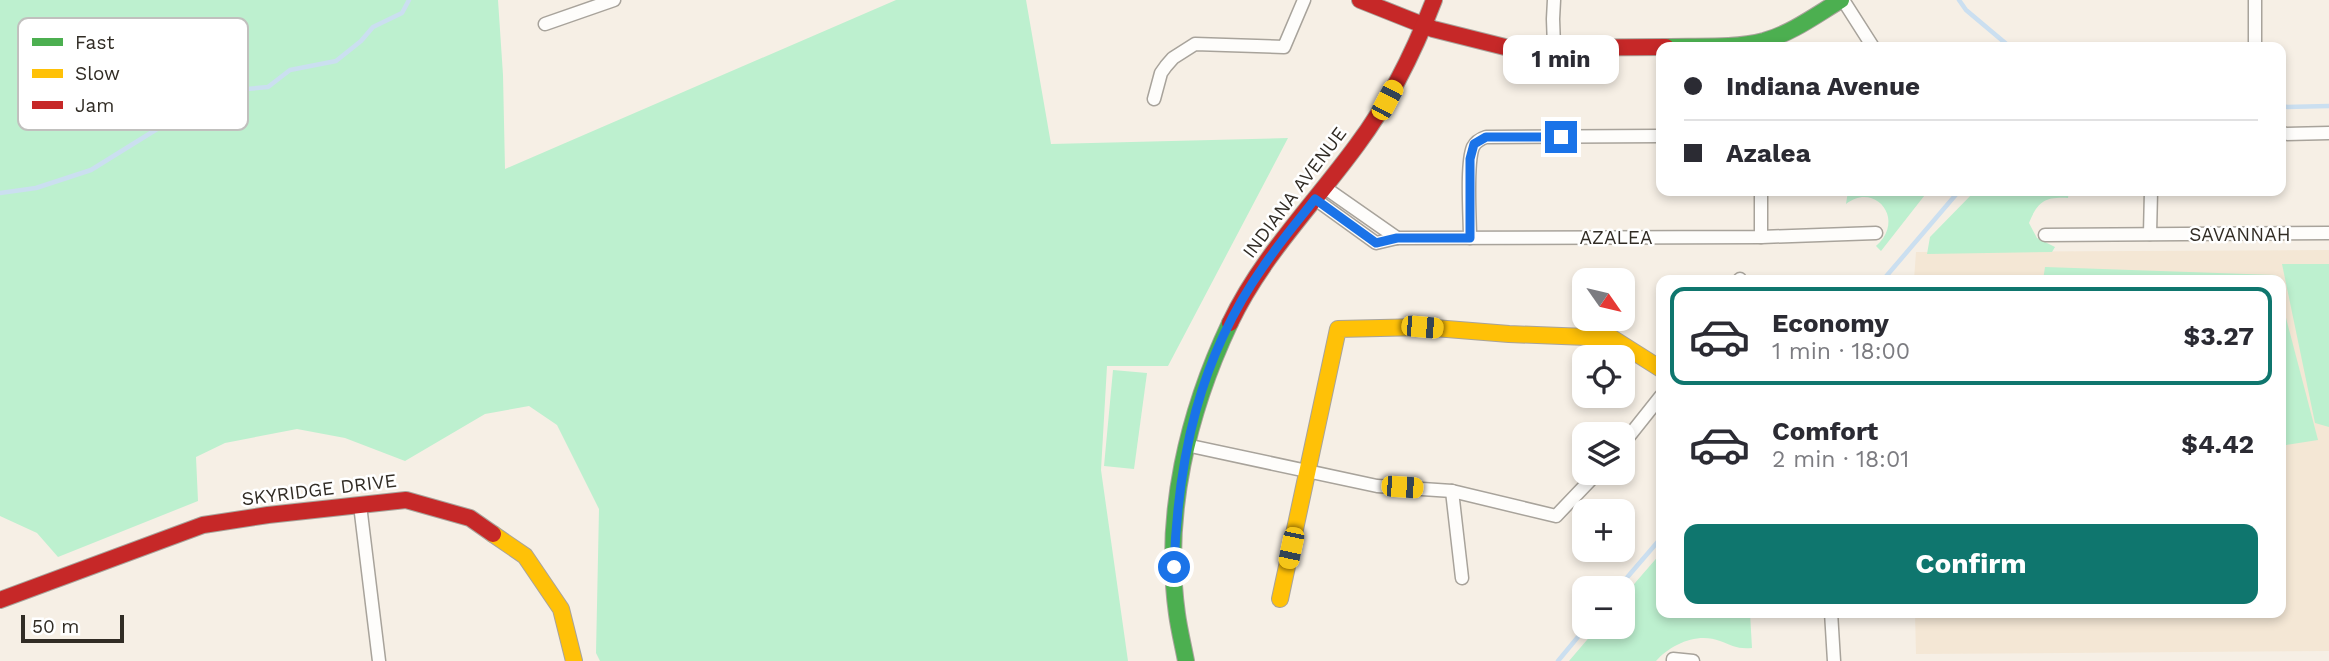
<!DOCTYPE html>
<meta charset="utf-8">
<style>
body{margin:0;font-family:"Work Sans",sans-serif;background:#f7f7f7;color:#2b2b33;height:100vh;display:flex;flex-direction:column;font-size:26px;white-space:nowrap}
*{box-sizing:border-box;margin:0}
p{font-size:23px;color:#7c7c81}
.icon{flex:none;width:38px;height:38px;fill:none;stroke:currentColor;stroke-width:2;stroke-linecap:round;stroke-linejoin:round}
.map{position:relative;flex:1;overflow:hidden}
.side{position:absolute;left:1656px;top:275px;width:630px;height:343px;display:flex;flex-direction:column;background:#fff;border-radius:14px;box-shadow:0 4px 10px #0003}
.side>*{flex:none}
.hud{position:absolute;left:1656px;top:42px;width:630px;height:154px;border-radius:14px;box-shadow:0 4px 10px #0003;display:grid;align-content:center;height:154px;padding:0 28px;background:#fff}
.needle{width:46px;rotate:124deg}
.buttons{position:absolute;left:1572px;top:268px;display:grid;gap:14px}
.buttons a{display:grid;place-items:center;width:63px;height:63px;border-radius:14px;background:#fff;box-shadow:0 4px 10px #0003;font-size:35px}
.scale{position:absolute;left:21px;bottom:18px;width:103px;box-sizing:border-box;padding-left:7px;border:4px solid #312c25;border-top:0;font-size:19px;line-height:24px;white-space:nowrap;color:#312c25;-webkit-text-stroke:5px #fff;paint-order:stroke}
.end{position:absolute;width:32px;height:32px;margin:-16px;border:9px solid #1a73e8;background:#fff;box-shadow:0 0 0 4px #fff}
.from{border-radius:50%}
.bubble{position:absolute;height:49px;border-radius:14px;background:#fff;box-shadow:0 4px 10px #0003;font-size:23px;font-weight:700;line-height:49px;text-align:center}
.car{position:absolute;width:21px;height:42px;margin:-21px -10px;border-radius:9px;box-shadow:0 0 5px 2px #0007;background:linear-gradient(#f5c518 24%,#345 0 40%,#f5c518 0 76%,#345 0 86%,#f5c518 0)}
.hud b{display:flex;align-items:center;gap:24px;height:66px;font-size:26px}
.hud b+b{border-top:2px solid #e1e1e2}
.hud i{width:18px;height:18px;background:#2b2b33}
ul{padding:12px 0 0;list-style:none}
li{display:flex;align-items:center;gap:21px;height:98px;margin:0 14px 10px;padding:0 14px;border:4px solid transparent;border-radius:14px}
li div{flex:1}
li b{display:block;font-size:26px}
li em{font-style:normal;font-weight:700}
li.active{border-color:#0f766e}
li>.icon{width:63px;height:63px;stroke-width:1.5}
.action{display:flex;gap:14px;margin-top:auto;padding:14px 28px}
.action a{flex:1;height:80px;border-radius:14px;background:#0f766e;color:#fff;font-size:28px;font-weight:700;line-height:80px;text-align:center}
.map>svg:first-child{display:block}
</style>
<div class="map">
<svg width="2329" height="661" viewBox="0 0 2329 661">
<rect width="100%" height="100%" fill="#f6efe5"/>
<polygon fill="#f4e7d5" points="2329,250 2329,651 1916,654 1915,613 2280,612 2280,280 1914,280 1916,252"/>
<g fill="#bdf0cf">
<polygon points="0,0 498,0 503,75 505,169 896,0 1026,0 1051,144 1288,138 1168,366 1107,366 1101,470 1128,661 600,661 596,653 599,509 557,425 529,406 485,414 405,461 345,438 297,429 225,443 196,457 198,501 58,557 37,533 0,516"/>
<path d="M1848 191H1928L1881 251 1876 246C1907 219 1874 181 1846 204Z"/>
<path d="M1975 191H2069L2068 198C2045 197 2038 201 2029 223L2037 238 2055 247 2052 252 1927 254 1930 237Z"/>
<polygon points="2282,264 2329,264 2329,427 2315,423"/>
<polygon points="2045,267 2275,275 2276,280 2043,280"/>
<polygon points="2280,295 2318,440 2280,446"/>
<polygon points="1113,370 1147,373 1134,469 1104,466"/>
<path d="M1661 553V612L1750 613 1752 648C1736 649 1734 646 1720 641 1698 632 1671 644 1656 661H1569L1598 627 1622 626V598Z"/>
</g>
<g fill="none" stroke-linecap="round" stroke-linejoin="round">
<g stroke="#cbdff0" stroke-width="4.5">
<polyline points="1959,0 1966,10 2010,47"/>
<polyline points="2280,107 2329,106"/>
<polyline points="0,193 36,188 91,170 170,121 247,89 268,87 290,70 336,61 361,41 373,27 402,13 409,0"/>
<polyline points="1883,280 1959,191"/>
<polyline points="1618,588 1661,538"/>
<polyline points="1558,661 1587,626"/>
</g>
<defs>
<g id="street">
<polyline points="1554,0 1553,19 1554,47"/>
<polyline points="1843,0 1873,47"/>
<polyline points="545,24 614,0"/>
<polyline points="2255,47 2255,0"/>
<polyline points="1154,99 1161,73 1166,66 1173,58 1195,44 1284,47 1304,0"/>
<polyline points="2280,134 2329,133"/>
<polyline points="1324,187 1397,238"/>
<polyline points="1315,199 1376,243 1397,238 1761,237 1876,233"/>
<polyline points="2150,234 2151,191"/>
<polyline points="2045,235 2329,233"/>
<polyline points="1761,237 1761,191"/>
<path d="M1470 238C1470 217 1466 164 1473 147 1476 141 1480 139 1486 137L1661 136"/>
<polyline points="1739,280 1740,279"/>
<polyline points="1186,445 1377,486 1452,491 1556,516 1598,472"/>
<polyline points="1622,445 1661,396"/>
<polyline points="1452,491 1462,578"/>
<polyline points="360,505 379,661"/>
<polyline points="1831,612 1834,661"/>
<polyline points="1673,661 1673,659 1693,661"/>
</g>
<g id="fast">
<path d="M1666 47C1698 46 1733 49 1764 41 1792 33 1816 15 1841 0"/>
<path d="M1186 661C1183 645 1179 629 1177 614 1163 515 1188 412 1230 323"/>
</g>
<g id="slow">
<polyline points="493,534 525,556 561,609 574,661"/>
<polyline points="1280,599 1338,329 1422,327 1509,334 1612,338 1661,369"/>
</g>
<g id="jam">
<polyline points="1360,0 1433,29 1509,48 1666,47"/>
<path d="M1230 323C1261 257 1314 204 1357 145 1390 101 1414 52 1434 0"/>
<polyline points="0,600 203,525 268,515 406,500 470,518 493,534"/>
</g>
</defs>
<use href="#street" stroke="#a8a39b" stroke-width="15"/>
<use href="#fast" stroke="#a8a39b" stroke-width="18"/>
<use href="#slow" stroke="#a8a39b" stroke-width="18"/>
<use href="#jam" stroke="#a8a39b" stroke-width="18"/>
<use href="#street" stroke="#fefdfb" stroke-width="12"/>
<use href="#fast" stroke="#4caf50" stroke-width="16"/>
<use href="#slow" stroke="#ffc107" stroke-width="16"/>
<use href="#jam" stroke="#c62828" stroke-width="16"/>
</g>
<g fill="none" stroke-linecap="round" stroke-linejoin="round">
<path stroke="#1a73e8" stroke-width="9" d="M1174 567C1178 458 1199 358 1263 267 1279 243 1298 221 1315 199L1376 243 1397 238H1470V159L1474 144 1486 137H1561"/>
</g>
<g text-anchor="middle" stroke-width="5" stroke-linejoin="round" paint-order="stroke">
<g font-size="19" fill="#312c25" stroke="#fff">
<text transform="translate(1294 192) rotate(-53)" y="7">INDIANA AVENUE</text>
<text x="2240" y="241">SAVANNAH</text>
<text x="1616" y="244">AZALEA</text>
<text transform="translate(319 489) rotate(-7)" y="7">SKYRIDGE DRIVE</text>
</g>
</g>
<rect x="18" y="18" width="230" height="112" rx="10" fill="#fff" stroke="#c1c0be" stroke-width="2"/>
<rect x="32" y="38" width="31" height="8" fill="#4caf50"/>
<rect x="32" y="69" width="31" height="9" fill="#ffc107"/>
<rect x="32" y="101" width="31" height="8" fill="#c62828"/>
<g font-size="19" fill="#312c25">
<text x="75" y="49">Fast</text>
<text x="75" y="80">Slow</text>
<text x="75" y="112">Jam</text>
</g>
</svg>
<div class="buttons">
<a><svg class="needle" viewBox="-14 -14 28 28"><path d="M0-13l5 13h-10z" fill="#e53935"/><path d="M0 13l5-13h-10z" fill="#7c7c81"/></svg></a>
<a><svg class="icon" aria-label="locate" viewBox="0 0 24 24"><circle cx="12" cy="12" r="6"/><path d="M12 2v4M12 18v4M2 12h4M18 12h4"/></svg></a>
<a><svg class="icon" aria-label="layers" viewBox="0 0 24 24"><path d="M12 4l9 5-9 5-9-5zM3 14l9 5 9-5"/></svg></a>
<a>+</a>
<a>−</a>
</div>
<div class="scale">50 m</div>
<i class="end from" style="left:1174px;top:567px"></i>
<i class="end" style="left:1561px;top:137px"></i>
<div class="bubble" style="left:1503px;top:35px;width:116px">1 min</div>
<i class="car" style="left:1387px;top:100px;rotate:28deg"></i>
<i class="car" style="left:1422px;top:327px;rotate:95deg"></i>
<i class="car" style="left:1402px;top:487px;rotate:94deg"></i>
<i class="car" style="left:1291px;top:548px;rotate:192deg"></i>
<div class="hud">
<b><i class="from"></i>Indiana Avenue</b>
<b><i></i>Azalea</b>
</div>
<section class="side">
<ul>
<li class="active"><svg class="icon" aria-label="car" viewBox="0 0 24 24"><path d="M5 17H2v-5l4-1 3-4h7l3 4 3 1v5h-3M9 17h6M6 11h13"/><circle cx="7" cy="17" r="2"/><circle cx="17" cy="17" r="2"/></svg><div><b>Economy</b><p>1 min · 18:00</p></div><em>$3.27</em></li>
<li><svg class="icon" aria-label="car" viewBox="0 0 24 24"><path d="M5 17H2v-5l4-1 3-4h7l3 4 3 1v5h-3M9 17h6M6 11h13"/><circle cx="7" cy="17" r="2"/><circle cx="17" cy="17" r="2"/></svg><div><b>Comfort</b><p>2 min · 18:01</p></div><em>$4.42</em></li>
</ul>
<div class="action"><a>Confirm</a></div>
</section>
</div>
